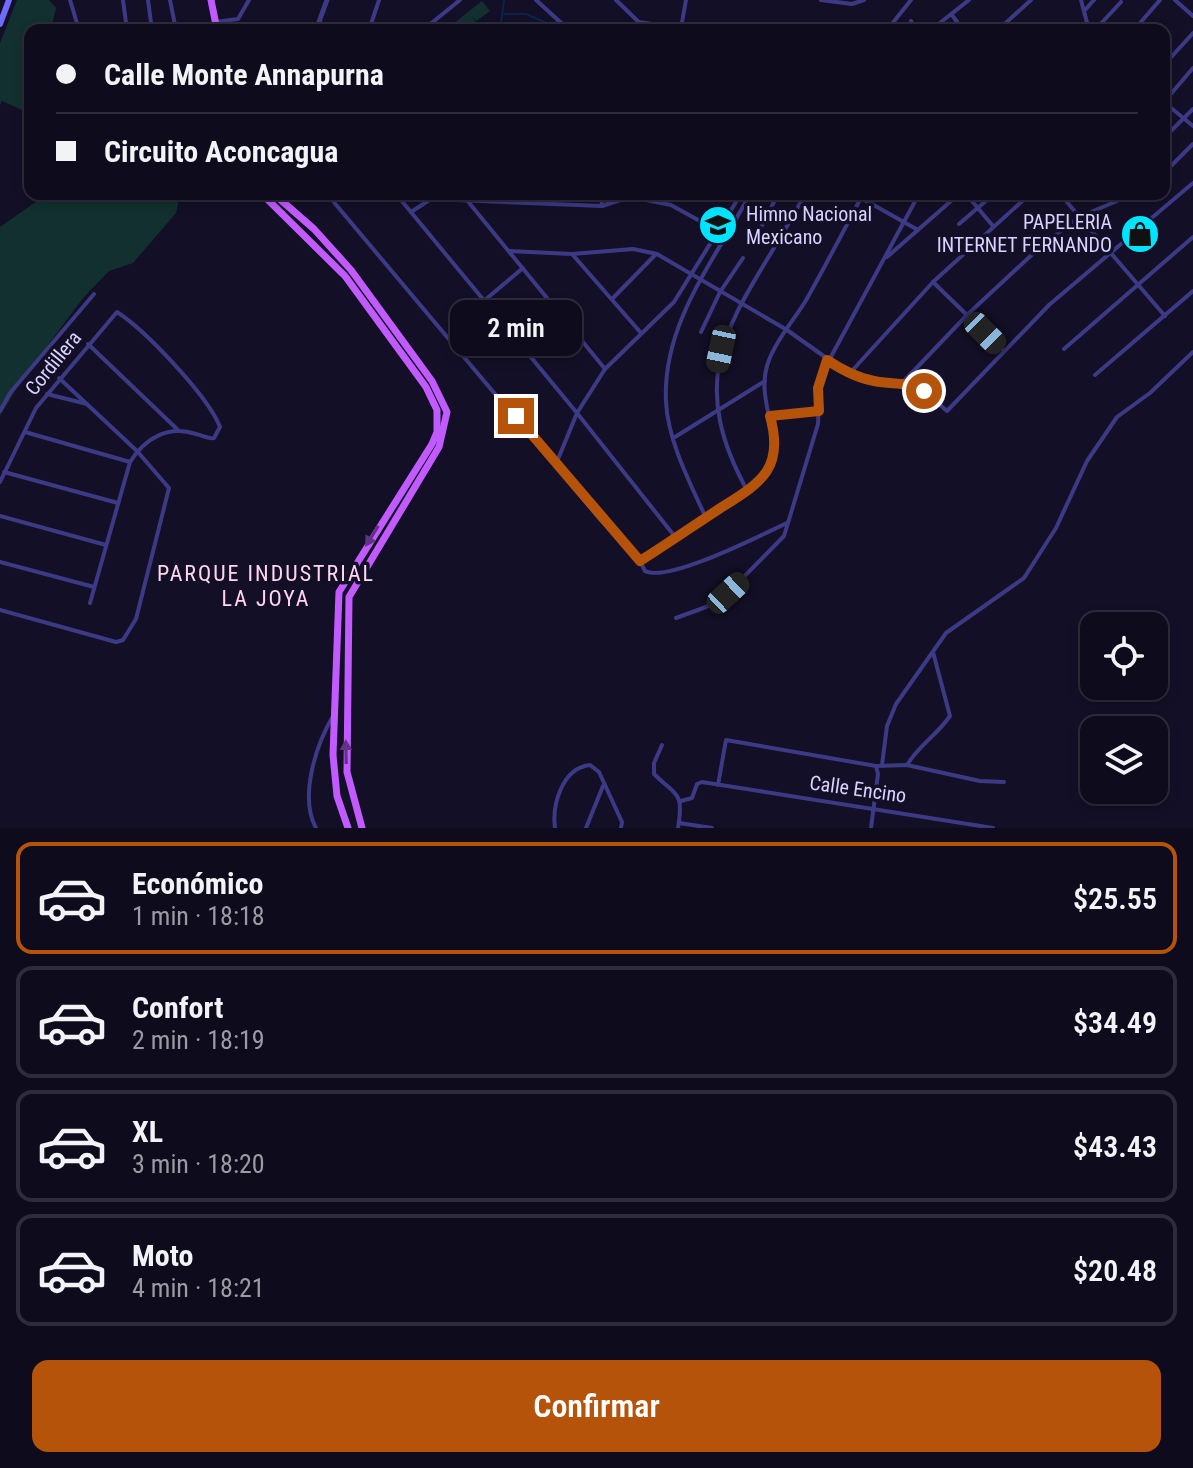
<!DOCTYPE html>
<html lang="es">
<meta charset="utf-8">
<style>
body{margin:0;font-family:"Roboto Condensed",sans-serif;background:#1c1929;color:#f1f3f6;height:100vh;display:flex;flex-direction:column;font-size:30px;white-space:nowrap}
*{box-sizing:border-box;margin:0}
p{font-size:26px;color:#9b9ba3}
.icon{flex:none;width:44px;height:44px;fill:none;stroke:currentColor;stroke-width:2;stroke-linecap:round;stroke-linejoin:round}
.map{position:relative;height:828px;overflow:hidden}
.side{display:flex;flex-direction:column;background:#0e0b1c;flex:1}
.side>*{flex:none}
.guide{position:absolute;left:24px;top:24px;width:1146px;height:176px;border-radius:16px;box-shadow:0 4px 12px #0003,0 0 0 2px #2e2b3b;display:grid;align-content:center;height:176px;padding:0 32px;background:#0e0b1c}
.tools{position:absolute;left:1080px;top:612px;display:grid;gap:16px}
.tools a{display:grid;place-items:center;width:88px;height:88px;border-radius:16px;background:#0e0b1c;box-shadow:0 4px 12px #0003,0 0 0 2px #2e2b3b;font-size:40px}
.end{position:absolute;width:36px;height:36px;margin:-18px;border:10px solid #b45309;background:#fff;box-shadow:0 0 0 4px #fff}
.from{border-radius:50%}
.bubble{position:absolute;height:56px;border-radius:16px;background:#0e0b1c;box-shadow:0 4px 12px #0003,0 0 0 2px #2e2b3b;font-size:26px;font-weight:600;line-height:56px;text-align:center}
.car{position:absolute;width:24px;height:48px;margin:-24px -12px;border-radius:10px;box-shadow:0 0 6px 2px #0007;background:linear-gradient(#222 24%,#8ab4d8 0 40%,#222 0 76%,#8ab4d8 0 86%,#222 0)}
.guide b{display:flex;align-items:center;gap:28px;height:76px;font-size:30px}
.guide b+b{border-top:2px solid #2e2b3b}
.guide i{width:20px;height:20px;background:#f1f3f6}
ul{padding:14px 0 0;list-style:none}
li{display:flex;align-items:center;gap:24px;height:112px;margin:0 16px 12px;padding:0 16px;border:4px solid #2e2b3b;border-radius:16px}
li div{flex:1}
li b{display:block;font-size:30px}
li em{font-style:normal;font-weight:600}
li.selected{border-color:#b45309}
li>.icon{width:72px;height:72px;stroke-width:1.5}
.cta{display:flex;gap:16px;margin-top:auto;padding:16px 32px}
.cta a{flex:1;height:92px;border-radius:16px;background:#b45309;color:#fff;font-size:32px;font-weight:600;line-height:92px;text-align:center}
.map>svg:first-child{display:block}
</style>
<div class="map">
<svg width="1193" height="828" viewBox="0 0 1193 828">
<rect width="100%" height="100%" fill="#130f26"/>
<g fill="#12302f">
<polygon points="17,0 49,0 56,8 51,30 30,30 30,91 22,110 2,101 0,105 0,43"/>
<polygon points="482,1 490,11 476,21 472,16 476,23 466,30 459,30 454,23"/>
<polygon points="47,194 180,194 176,213 133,263 109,271 84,297 23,378 0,416 0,227"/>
</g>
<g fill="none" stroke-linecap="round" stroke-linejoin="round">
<g stroke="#0c2248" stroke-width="2">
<polyline points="504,14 526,14 551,25 557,21"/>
<polyline points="500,30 504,0"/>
</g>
<g stroke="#3d3a85" stroke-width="4">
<polyline points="70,0 79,30"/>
<polyline points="123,0 127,30"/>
<polyline points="148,0 152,30"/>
<polyline points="170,0 176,30"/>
<polyline points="536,0 569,30"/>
<polyline points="616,0 647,30"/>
<polyline points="821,0 852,4 864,0"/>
<polyline points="1081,0 1089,30"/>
<polyline points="1175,0 1193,16"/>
<polyline points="1085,10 1094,0"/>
<polyline points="952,15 963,30"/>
<polyline points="911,21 914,30"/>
<polyline points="215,22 238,19 249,0"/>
<polyline points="639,22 690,30"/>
<polyline points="319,23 342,30"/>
<polyline points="681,28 686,0"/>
<polyline points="369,30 379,0"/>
<polyline points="423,30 460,0"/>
<polyline points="887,30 911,0"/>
<polyline points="931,30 969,0"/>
<polyline points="998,30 1031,0"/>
<polyline points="1095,30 1121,2"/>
<polyline points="1134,30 1160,0"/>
<polyline points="1164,65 1193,33"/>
<polyline points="1193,68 1164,102 1193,126"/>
<polyline points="1164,138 1193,109"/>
<polyline points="1164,173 1193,144"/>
<path d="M327 194 599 518 640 561 645 571C668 583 761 535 787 523"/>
<polyline points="396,194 577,413 676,538"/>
<polyline points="467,194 466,199 605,369"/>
<polyline points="601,194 602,206"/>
<polyline points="854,194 918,230"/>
<polyline points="966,194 993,226"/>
<polyline points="1060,194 1165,316"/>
<polyline points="636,198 671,205 727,236"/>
<polyline points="411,212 431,199 602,206 639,194"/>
<polyline points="959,224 994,194"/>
<polyline points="759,231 778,194"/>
<polyline points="509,251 572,254 633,249 657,254 787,330 849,374 880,382 904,381 924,391 947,411 1049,305 1193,183"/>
<polyline points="572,254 641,333"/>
<polyline points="887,257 959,194"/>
<polyline points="933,282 1003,350"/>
<polyline points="613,298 656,254"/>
<polyline points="485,300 523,268"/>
<polyline points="701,332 720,292 743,258"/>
<polyline points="88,344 178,430"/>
<polyline points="1064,349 1193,237"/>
<polyline points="849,374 933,282 1030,194"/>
<polyline points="1095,375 1193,291"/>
<polyline points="905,380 967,315 1038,249 1079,217 1117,201 1122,194"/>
<polyline points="47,394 87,404"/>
<polyline points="0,411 10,393 94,294"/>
<polyline points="770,416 819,411"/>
<polyline points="25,432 130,462"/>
<polyline points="675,437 765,381"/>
<polyline points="556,464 577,413 605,369 674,302 741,194"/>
<polyline points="4,472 118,503"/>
<path d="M0 482 36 408 117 312C145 330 208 396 220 427L214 438C207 439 204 436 196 434 168 425 145 438 130 462L90 603"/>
<path d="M748 492C675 361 745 308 805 194"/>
<polyline points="0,516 106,545"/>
<path d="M706 518C690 483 668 441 666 402 662 323 715 260 750 194"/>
<path d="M640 561 755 488C795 440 751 406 769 360 777 339 793 321 805 302 825 267 844 230 863 194"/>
<polyline points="0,562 94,587"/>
<polyline points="0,610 116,642 123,640 136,619 169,488 137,451 59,378"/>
<polyline points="676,618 706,607 728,593 784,536 818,424 820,377 919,194"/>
<path d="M662 745 654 763V774C677 797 684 791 678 828"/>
<polyline points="882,765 887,726 896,704 946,633 1024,578 1056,528 1087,461 1117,417 1150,393 1193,352"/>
<path d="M907 765C919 745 937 735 950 716L933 652"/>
<polyline points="718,785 726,740 876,766 907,765 980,781 1004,782"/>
<polyline points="681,801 692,798 697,784 702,782 993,828"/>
<polyline points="679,823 712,828"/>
<path d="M316 828C299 797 316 745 333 716"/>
<path d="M555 828C552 805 562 768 590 765L599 772 622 822 621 828"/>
<polyline points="586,828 603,786"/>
<polyline points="871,828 878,774 876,766"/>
</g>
<polyline stroke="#3d3a85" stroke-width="5" points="316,30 327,0"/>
<polyline stroke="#6f6bff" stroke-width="6" points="0,24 9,0"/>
<g stroke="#c25bff" stroke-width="7">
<polyline points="211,0 217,30"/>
<polyline points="262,194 345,276 426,387 437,410 437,432 432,444 339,592 333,755 337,796 348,828"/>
<polyline points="274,194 314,229 351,270 432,381 447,412 439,447 349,597 347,772 362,828"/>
</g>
</g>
<defs><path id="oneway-solid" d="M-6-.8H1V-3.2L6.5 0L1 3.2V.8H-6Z" transform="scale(2)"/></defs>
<g fill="#623188">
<use href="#oneway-solid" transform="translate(372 536) rotate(122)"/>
<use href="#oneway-solid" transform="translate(346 752) rotate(-91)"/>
</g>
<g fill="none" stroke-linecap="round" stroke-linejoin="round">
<path stroke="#b45309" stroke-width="10" d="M516 416 640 561C667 544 693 526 719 509 760 483 785 470 770 416L819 411 818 388 827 360C842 370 857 378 874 381 894 385 906 381 924 391"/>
</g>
<defs>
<symbol id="school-disc" viewBox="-11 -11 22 22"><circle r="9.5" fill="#00e5ff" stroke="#130f26"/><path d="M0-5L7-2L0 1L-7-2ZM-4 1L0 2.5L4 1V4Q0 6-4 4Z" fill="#111"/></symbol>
<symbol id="shop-disc" viewBox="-11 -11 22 22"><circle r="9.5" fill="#00e5ff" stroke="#130f26"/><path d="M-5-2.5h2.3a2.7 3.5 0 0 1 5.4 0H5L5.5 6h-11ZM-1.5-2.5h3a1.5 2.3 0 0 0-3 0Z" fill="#111"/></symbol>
</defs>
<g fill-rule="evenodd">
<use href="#school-disc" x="696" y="203" width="44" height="44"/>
<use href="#shop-disc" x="1118" y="212" width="44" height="44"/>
</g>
<g text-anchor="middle" stroke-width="7" stroke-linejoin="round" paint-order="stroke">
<g font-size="20" fill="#d9d4ff" stroke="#130f26" text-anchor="start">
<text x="746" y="221">Himno Nacional<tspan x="746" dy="23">Mexicano</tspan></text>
<text x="1112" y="229" text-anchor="end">PAPELERIA<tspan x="1112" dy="23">INTERNET FERNANDO</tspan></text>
</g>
<g font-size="20" fill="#d9d4ff" stroke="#130f26">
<text transform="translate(53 363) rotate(-51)" y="7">Cordillera</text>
<text transform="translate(858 789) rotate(8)" y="7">Calle Encino</text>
</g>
<g font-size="22" letter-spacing="2" fill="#ffd6f0" stroke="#130f26">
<text x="266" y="581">PARQUE INDUSTRIAL<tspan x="266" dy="25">LA JOYA</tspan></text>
</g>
</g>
</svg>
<div class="tools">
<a><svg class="icon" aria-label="locate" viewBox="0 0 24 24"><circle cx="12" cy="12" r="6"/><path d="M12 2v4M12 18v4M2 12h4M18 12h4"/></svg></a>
<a><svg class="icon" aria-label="layers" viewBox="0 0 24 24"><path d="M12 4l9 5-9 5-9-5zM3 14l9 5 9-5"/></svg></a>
</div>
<i class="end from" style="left:924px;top:391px"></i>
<i class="end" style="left:516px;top:416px"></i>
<div class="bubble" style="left:450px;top:300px;width:132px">2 min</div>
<i class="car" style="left:985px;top:333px;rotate:135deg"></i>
<i class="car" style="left:721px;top:349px;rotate:192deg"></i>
<i class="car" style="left:728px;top:593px;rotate:47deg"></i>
<div class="guide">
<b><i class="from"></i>Calle Monte Annapurna</b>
<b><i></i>Circuito Aconcagua</b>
</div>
</div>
<section class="side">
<ul>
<li class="selected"><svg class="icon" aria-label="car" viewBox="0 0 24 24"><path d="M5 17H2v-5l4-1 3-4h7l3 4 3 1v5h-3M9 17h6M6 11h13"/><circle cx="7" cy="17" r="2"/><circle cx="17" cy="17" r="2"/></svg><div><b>Económico</b><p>1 min · 18:18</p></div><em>$25.55</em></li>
<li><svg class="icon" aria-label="car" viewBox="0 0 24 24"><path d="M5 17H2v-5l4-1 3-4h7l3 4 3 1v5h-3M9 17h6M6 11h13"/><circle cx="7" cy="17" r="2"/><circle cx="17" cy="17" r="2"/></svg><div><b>Confort</b><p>2 min · 18:19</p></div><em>$34.49</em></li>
<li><svg class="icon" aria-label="car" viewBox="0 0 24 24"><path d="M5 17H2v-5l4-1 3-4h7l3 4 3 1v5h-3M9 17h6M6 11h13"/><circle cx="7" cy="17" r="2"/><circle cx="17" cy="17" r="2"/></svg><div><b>XL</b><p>3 min · 18:20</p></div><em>$43.43</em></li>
<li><svg class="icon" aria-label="car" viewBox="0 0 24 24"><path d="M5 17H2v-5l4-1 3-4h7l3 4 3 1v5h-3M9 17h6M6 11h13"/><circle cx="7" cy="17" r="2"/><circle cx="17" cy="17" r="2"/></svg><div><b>Moto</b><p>4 min · 18:21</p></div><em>$20.48</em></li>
</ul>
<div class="cta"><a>Confirmar</a></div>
</section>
